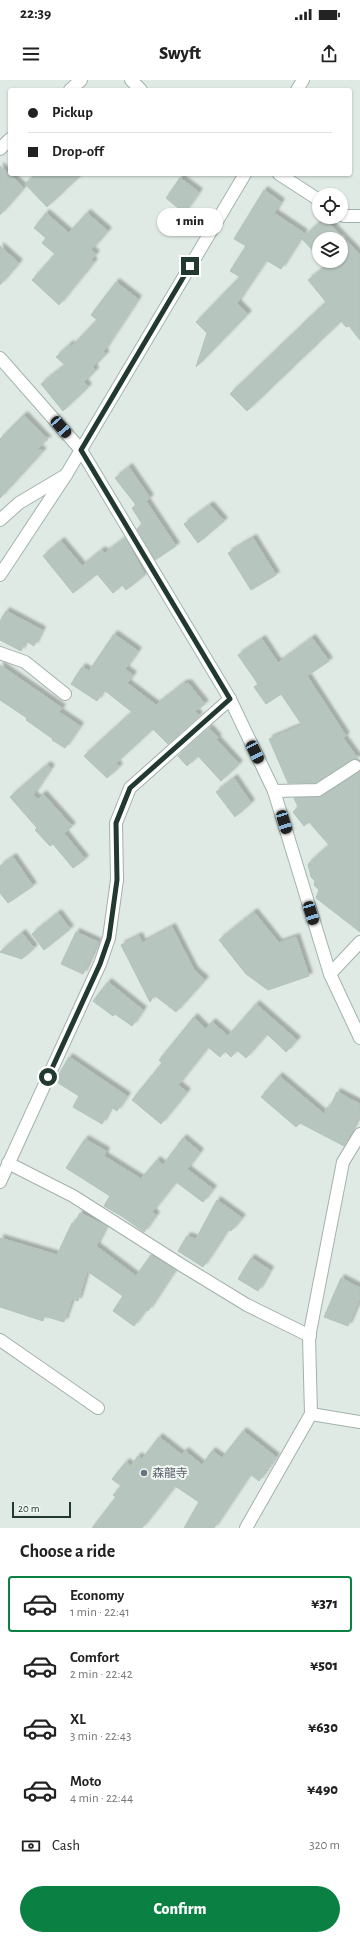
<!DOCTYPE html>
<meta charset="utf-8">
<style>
body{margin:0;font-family:"Alegreya Sans","Noto Sans JP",sans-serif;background:#f2f2f2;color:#222;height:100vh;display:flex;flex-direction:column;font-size:15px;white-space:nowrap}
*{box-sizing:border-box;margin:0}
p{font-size:13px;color:#767676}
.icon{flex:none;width:22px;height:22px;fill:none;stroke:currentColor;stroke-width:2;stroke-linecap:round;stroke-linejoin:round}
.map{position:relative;height:1448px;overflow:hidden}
.sheet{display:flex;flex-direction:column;background:#fff;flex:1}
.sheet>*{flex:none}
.hud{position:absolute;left:8px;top:8px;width:344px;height:88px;border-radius:4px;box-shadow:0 1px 3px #0004;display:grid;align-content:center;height:88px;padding:0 20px;background:#fff}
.tools{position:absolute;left:312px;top:108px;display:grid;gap:8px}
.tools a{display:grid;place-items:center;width:36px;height:36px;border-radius:50%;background:#fff;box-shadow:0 1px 3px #0004;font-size:20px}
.scale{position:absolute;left:12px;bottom:10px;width:59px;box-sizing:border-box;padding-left:4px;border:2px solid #223931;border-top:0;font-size:11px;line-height:14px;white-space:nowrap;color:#223931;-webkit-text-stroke:3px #f0f7f3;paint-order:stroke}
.end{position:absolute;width:18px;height:18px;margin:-9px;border:5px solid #223931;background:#fff;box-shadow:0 0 0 2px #fff}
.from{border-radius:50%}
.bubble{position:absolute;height:28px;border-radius:14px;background:#fff;box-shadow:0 1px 3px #0004;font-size:13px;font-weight:800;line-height:28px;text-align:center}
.car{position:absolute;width:12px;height:24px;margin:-12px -6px;border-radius:5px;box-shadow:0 0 3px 1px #0007;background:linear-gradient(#222 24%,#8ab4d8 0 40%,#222 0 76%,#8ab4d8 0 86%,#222 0)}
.hud b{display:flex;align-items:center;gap:14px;height:38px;font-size:15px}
.hud b+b{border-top:1px solid #e0e0e0}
.hud i{width:10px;height:10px;background:#222}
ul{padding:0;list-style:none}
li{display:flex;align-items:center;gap:12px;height:56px;margin:0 8px 6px;padding:0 12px;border:2px solid transparent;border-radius:4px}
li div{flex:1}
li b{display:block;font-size:15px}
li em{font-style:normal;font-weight:800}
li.current{border-color:#0b8043}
li>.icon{width:36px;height:36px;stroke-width:1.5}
h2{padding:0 20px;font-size:18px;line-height:48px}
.pay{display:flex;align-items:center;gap:10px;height:44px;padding:0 20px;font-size:15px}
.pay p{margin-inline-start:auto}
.primary-button{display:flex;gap:8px;margin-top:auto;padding:8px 20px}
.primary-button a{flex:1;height:46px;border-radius:24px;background:#0b8043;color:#fff;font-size:16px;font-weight:800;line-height:46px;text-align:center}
.status{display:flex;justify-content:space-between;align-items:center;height:28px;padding:0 20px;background:#fff;direction:ltr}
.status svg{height:11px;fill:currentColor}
header{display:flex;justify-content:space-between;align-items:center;height:52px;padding:0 20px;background:#fff;font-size:18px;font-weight:800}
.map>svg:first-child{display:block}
</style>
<div class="status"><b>22:39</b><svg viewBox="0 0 49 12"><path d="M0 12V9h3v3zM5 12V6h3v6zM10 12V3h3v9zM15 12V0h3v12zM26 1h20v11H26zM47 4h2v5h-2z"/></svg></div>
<header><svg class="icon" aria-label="menu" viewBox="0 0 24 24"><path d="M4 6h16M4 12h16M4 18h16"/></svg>Swyft<svg class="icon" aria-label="share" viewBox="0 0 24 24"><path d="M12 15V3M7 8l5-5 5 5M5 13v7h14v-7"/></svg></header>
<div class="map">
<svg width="360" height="1448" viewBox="0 0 360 1448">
<defs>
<filter id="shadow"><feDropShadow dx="3.5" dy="-3.5" stdDeviation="1" flood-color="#0004"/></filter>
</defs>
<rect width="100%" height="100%" fill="#e0eae5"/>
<g fill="#b6c5be" stroke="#b3c3bb" filter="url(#shadow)">
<polygon points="0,86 24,108 0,135"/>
<polygon points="36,94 82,94 47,127 25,104"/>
<polygon points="180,98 199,112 184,133 166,118"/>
<polygon points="264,110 281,122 274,133 304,153 281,189 266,180 237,223 248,234 196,287 207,253 196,242 240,197 230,191 246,166 234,159"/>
<polygon points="46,133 69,153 87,133 108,151 91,170 96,174 91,180 94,182 59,225 32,200 55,174 42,163 46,158 34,148"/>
<polygon points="324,138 360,175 360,260 349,246 346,247 341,241 247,331 230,314 326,222 308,200 328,185 323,181 341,181 341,159 319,159 319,177 302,159"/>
<polygon points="0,166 19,183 0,205"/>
<polygon points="116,202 138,219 103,272 106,274 93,287 95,291 84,302 88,307 63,331 41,304 65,285 56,277 70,264 72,266 97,240 91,235"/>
<polygon points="24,335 48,360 45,360 38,369 43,371 0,418 0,359"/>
<polygon points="129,387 150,418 146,421 176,466 155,480 137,449 142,444 132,428 136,425 115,398"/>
<polygon points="210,425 224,441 198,463 184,444"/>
<polygon points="125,458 145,495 126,510 122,505 113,513 97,494 73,513 43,476 61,461 82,486 102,470 105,473"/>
<polygon points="253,458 276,495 251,510 228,473"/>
<polygon points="6,531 42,550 34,566 26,561 21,571 0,560 0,541"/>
<polygon points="114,554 138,571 125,589 133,595 127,603 156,625 184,603 186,604 188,603 205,624 195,631 199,636 168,664 153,649 116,683 119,687 107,698 84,676 132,632 104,610 97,621 71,604 82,587 89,591"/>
<polygon points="312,558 329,581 307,596 346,656 343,658 360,681 355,679 351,680 316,703 288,703 269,659 302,645 281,614 266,624 254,607 258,604 238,575 262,559 278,583"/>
<polygon points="0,585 62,628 59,632 80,646 65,668 52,660 53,659 26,640 27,638 0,620"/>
<polygon points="209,648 218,658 216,659 239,684 221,701 198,676 187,686 178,676"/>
<polygon points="47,685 51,688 33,715 38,719 43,714 72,746 64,753 85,779 73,788 53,764 50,766 35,750 37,748 10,717"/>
<polygon points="360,691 360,852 316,818 319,810 314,805 315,801 311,797 308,784 329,765 309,742 304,746 293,732 298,727 294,718 322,716"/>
<polygon points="234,698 251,723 235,737 216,712"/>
<polygon points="13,777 33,806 8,823 0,813 0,786"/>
<polygon points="254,832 279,863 296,857 309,896 268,910 246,894 219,860"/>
<polygon points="58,833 70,849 44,870 32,854"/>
<polygon points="172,847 194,890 205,900 176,932 154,915 150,922 121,865 139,856 142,863"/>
<polygon points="76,852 98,862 83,894 61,884"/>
<polygon points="22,853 34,868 22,879 0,872"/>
<polygon points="108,902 143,930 132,946 115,934 113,936 93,921"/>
<polygon points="256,924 297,960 286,972 267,954 246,978 237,970 231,977 225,971 220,977 208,967 178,1005 187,1012 161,1044 132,1020 162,983 159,980 194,937 206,949 212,942 228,956"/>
<polygon points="69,977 127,1016 117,1031 111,1027 102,1044 73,1027 79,1016 55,1001"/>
<polygon points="279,996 324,1034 327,1027 329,1029 337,1012 360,1024 360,1034 344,1066 300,1043 296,1047 261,1017"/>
<polygon points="183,1058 200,1072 187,1089 213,1109 203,1122 176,1102 152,1132 156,1135 144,1152 123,1137 104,1126 110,1116 66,1088 85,1059 106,1071 104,1076 141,1099 157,1080 163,1085"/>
<polygon points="217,1120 242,1138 231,1151 228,1149 203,1187 178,1171 187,1156 196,1159"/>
<polygon points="80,1133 106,1146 96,1166 136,1196 151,1175 175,1190 148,1231 146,1229 134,1246 113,1231 123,1216 87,1191 78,1221 72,1219 64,1242 44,1236 43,1241 0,1227 0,1158 57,1175 72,1143 74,1144"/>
<polygon points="251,1178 270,1190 258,1211 238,1199"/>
<polygon points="341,1198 360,1208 360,1218 348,1246 324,1237"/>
<polygon points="243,1351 276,1377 259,1401 250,1394 214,1448 184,1448 199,1422 175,1406 142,1448 92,1448 116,1417 113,1415 121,1406 112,1399 126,1382 131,1386 138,1376 142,1379 159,1357 182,1375 185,1371 202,1385 212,1371 222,1378"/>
</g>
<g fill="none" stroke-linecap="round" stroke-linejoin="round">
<defs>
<g id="street">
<polyline points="131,0 141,10"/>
<polyline points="70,10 81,0"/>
<polyline points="0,69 10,59"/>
<polyline points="279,94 319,120"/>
<polyline points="341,134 344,136 360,136"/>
<polyline points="0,440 19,423 66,395"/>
<polyline points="0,573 25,582 65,614"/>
<polyline points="274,711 318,710 355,686"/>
<polyline points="330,894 360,862"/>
<polyline points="8,1083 73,1116 183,1186 247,1225 310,1256"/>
<polyline points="0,1102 100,884 109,858 117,800 116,743 130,708 230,619"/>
<polyline points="0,1260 98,1328"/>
<polyline points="311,1334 360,1342"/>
<polyline points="246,1448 311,1334 309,1257 343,1082 360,1054"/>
</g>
<g id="secondary">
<polyline points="297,10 303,0"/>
<polyline points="0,278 81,370 230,619 274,711 330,894 360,958"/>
<polyline points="0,495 66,395 245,94"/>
</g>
</defs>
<use href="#street" stroke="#a3b1ab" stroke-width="14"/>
<use href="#secondary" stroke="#a0b5ac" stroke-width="14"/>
<use href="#street" stroke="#fff" stroke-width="12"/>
<use href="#secondary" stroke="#fff" stroke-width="12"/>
</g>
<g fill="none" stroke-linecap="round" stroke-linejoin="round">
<polyline stroke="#223931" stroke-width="5" points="48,997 100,884 109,858 117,800 116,743 130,708 230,619 81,370 190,186"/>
</g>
<circle fill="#6b7280" stroke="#f0f7f3" stroke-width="1.5" cx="144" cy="1393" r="4"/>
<g text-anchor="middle" stroke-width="4" stroke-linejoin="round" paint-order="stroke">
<g font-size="12" fill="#5b616d" stroke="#f0f7f3" text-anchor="start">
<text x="152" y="1397">森龍寺</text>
</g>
</g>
</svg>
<div class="tools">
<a><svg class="icon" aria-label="locate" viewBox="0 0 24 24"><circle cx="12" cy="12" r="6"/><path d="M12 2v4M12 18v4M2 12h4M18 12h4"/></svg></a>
<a><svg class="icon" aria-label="layers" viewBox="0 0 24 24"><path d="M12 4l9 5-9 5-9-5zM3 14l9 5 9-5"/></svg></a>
</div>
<div class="scale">20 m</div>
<i class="end from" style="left:48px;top:997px"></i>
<i class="end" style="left:190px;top:186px"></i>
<div class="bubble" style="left:157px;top:128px;width:66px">1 min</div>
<i class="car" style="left:61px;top:347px;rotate:139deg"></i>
<i class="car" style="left:255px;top:672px;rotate:154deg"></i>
<i class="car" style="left:284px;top:742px;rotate:163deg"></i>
<i class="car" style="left:311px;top:833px;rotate:163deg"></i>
<div class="hud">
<b><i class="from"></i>Pickup</b>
<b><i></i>Drop-off</b>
</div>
</div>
<section class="sheet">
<h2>Choose a ride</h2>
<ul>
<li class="current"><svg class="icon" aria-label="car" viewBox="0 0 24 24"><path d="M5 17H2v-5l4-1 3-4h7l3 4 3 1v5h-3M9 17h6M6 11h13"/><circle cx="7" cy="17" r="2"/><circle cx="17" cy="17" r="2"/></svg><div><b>Economy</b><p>1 min · 22:41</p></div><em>¥371</em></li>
<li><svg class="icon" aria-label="car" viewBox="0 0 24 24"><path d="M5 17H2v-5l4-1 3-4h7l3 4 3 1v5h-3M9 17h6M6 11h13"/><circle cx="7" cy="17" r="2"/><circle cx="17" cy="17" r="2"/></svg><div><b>Comfort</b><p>2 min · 22:42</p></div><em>¥501</em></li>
<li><svg class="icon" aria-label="car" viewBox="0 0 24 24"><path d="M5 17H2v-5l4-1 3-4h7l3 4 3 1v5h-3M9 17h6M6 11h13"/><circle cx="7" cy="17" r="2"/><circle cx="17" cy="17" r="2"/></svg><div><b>XL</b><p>3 min · 22:43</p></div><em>¥630</em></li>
<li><svg class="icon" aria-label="car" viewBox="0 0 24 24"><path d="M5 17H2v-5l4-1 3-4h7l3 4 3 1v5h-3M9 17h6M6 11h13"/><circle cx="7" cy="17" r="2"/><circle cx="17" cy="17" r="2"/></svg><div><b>Moto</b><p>4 min · 22:44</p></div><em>¥490</em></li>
</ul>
<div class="pay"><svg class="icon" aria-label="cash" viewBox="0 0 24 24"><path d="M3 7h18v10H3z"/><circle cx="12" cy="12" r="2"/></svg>Cash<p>320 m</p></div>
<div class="primary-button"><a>Confirm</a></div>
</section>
